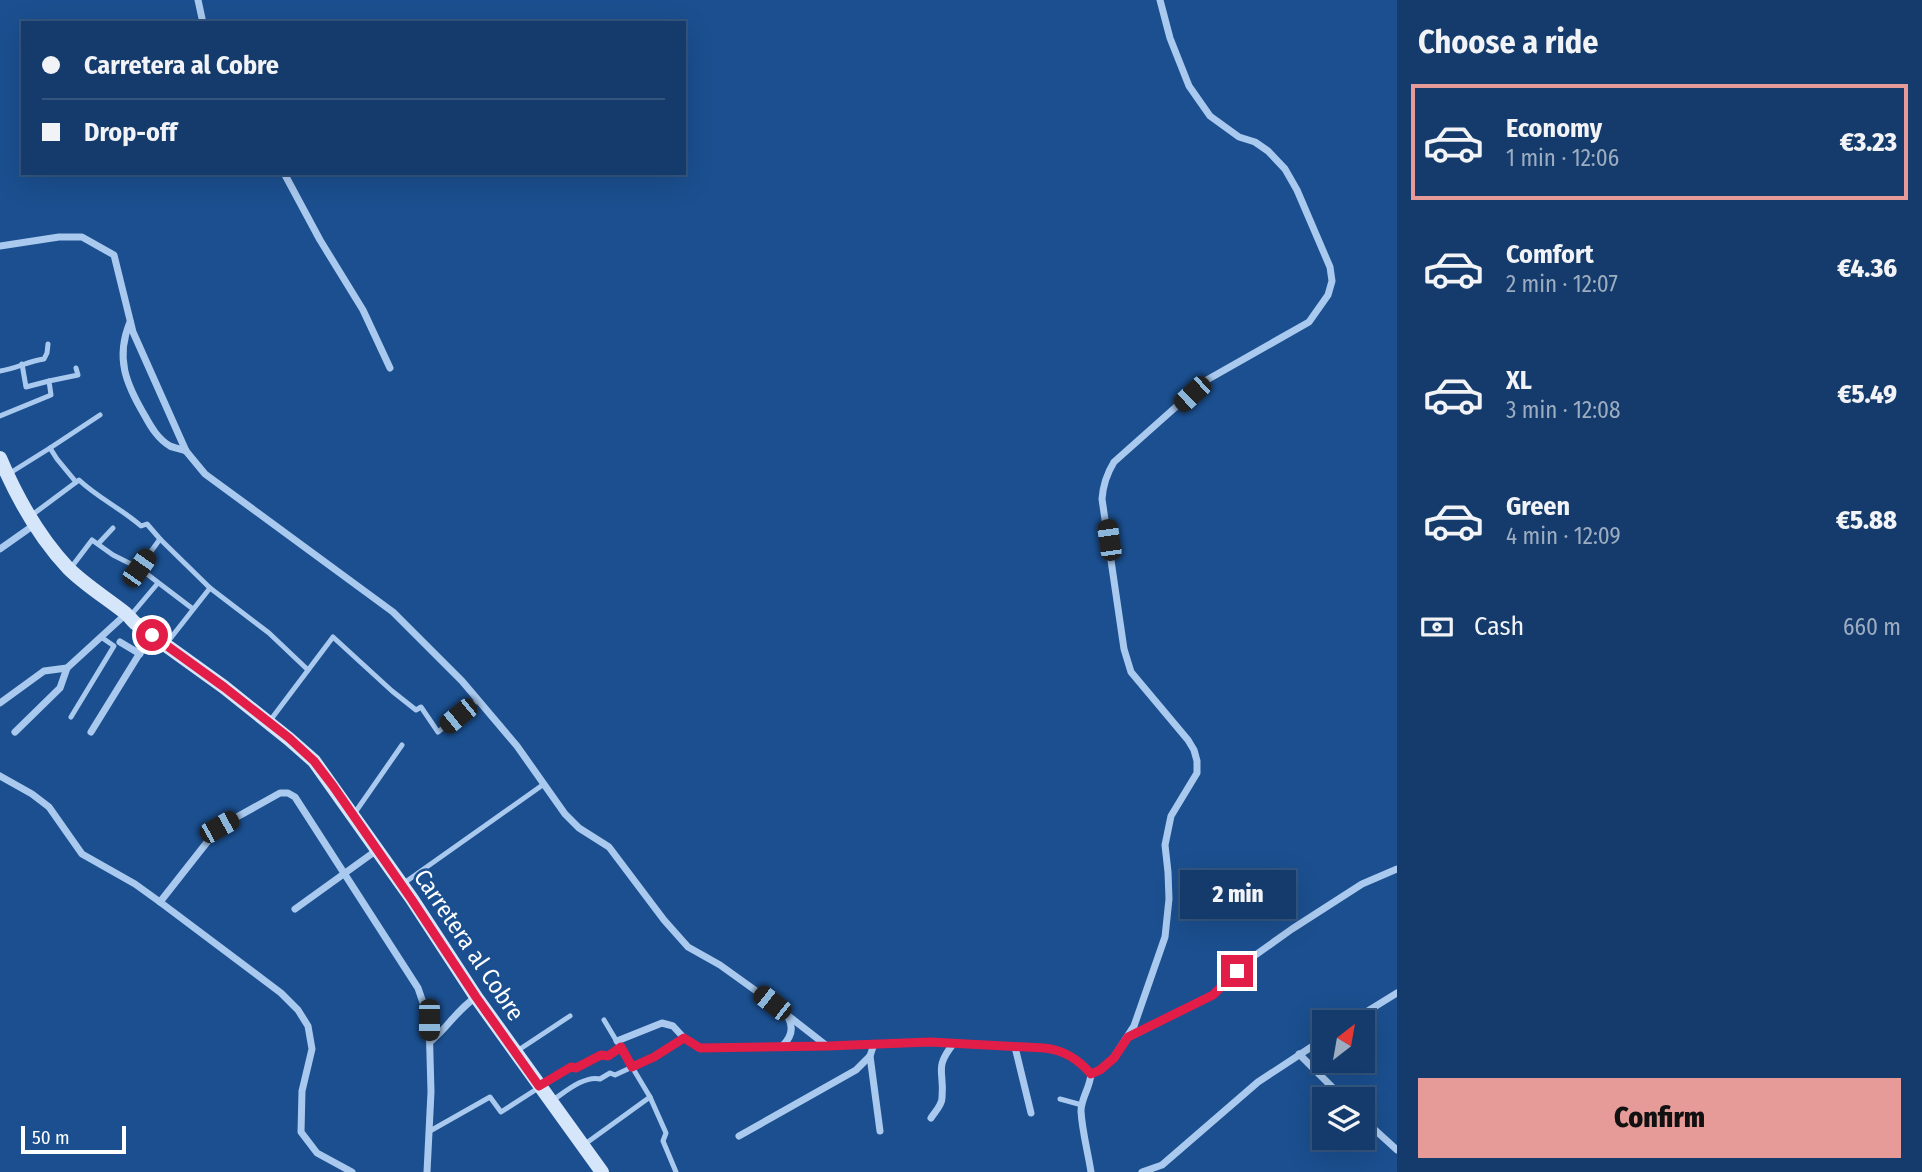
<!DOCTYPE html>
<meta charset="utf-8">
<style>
body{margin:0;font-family:"Fira Sans Condensed",sans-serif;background:#214673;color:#f1f3f6;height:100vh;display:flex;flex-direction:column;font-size:26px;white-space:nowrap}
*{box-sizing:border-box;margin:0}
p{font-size:23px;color:#9dadc1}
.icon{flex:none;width:38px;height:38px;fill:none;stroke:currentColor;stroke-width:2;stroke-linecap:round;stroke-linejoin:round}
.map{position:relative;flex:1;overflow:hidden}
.details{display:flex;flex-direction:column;background:#143b6b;width:525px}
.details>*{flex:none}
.hud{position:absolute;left:21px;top:21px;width:665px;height:154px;border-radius:0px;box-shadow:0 7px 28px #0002,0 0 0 2px #33557e;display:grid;align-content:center;height:154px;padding:0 21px;background:#143b6b}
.needle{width:46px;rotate:31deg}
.controls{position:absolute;left:1312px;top:1010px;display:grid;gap:14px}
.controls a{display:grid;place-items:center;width:63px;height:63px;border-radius:0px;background:#143b6b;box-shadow:0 7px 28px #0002,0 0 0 2px #33557e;font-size:35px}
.scale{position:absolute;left:21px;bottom:18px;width:105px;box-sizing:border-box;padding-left:7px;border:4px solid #fff;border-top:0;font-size:19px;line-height:24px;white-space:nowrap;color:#fff;-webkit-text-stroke:5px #1b4f8f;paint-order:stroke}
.end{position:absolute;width:32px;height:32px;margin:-16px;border:9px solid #e11d48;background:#fff;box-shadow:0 0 0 4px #fff}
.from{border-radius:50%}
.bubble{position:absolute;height:49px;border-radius:0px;background:#143b6b;box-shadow:0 7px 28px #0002,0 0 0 2px #33557e;font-size:23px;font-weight:800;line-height:49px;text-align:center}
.car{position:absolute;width:21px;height:42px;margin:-21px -10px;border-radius:9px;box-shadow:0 0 5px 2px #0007;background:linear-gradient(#222 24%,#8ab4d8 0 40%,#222 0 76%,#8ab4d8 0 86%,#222 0)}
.hud b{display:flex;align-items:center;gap:24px;height:66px;font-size:26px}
.hud b+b{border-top:2px solid #33557e}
.hud i{width:18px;height:18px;background:#f1f3f6}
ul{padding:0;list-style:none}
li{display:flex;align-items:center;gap:21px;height:116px;margin:0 14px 10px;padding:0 7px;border:4px solid transparent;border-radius:0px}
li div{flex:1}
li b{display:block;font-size:26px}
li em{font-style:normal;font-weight:800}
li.selected{border-color:#e69b98}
li>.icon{width:63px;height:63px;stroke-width:1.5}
h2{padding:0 21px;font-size:32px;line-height:84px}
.pay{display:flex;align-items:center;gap:18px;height:77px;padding:0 21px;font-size:26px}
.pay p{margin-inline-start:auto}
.button{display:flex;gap:14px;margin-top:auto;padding:14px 21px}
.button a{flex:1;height:80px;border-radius:0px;background:#e69b98;color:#111;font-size:28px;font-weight:800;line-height:80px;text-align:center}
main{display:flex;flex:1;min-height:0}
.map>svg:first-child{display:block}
</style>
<main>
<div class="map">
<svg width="1397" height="1172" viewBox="0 0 1397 1172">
<rect width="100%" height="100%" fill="#1b4f8f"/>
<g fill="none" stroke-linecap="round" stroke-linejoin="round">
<g stroke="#a9c9ee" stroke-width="5">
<polyline points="22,364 26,387 49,381"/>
<path d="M0 371C16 369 28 361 44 359L47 353 48 344"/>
<polyline points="0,416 51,395 49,381 78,375 76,368"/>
<polyline points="50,448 100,415"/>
<polyline points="10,473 50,448 57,459 76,482"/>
<path d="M32 515 79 480C98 498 122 509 141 526L147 524 160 539 210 588 269 633 308 670"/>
<polyline points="98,544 113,528"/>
<polyline points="139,568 160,539"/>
<polyline points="70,569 92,540 113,555 139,568 193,609"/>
<polyline points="131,615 158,583"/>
<polyline points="166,644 210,588"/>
<polyline points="71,717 114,646 101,637"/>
<polyline points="269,722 333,637 392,691 416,710 421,707 438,732 478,700"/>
<polyline points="354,814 402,745"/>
<polyline points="404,883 544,784"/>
<polyline points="604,1020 650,1097 666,1133 663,1141 676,1172"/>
<polyline points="517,1051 570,1016"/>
<polyline points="1060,1099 1082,1105"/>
<path d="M553 1100C565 1092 585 1075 600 1079L610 1073 615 1075 654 1057 684 1038"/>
<polyline points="430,1131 490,1097 501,1112 571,1067 576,1068 601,1055 608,1056 621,1047"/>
<polyline points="585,1144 650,1097"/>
</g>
<g stroke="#a9c9ee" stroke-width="7">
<polyline points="198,0 203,23"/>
<polyline points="284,173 320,240 363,310 390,368"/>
<path d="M0 246 59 237H82L114 255 133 332 186 451 205 474 393 612 462 681 517 746 565 814 579 828 609 847 664 920 688 947 720 965 759 993 827 1046 930 1042 1044 1048C1064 1051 1078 1058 1091 1074 1090 1088 1081 1098 1081 1111 1082 1131 1088 1152 1091 1172"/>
<path d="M130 322C115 358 126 384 145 416 151 427 158 439 170 446 174 448 181 449 186 451"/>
<polyline points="0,549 34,525"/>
<polyline points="120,642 140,654"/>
<polyline points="67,668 126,614"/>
<polyline points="0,703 44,671 67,668 60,688 15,732"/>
<polyline points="91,732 151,635"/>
<polyline points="0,776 32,794 49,807 82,854 135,884 160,902 281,993 298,1010 308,1026 312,1049 302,1091 301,1132 317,1153 352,1172"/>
<polyline points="160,902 219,827 280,793 288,793 295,797 418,988 429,1020 431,1092 427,1172"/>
<polyline points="295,909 377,850"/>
<polyline points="1350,1022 1397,993"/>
<polyline points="1129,1037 1213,995 1247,961 1292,929 1362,884 1397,869"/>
<polyline points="617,1041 662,1023 673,1026 684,1038 700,1048 827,1046"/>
<path d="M430 1042C447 1028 457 1010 476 997"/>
<path d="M782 1046C791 1038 794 1028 788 1017"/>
<polyline points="1015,1047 1031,1113"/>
<polyline points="1299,1054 1344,1099"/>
<polyline points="870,1056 880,1131"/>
<path d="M1091 1074 1100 1070 1114 1057 1134 1026 1165 937 1169 899 1168 872 1165 845 1171 816 1197 773V761L1194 750 1188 740 1131 672 1124 649 1102 499C1103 485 1106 475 1114 462L1205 381 1309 322 1328 295 1332 281 1330 267 1297 190 1285 169 1268 151 1255 142 1239 137 1210 116 1189 86 1170 38 1160 0"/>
<path d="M931 1118C935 1112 942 1105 942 1098 945 1071 933 1069 954 1043"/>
<polyline points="1363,1119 1397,1150"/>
<polyline points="739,1136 856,1070 870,1056 874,1044"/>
<polyline points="1142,1172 1162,1165 1258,1082 1325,1038"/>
</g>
<path stroke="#d6e6fa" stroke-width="14" d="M0 458C17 498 38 536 68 568 85 585 105 597 124 612 128 615 131 619 135 623L224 687 289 739 314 761 412 899 476 997 602 1172"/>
</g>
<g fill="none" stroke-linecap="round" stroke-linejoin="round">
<path stroke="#e11d48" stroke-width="9" d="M152 635 224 687 289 738 314 761 333 786 412 900 476 997 539 1086 571 1067 576 1068 601 1055 608 1056 621 1047 632 1067 654 1057 684 1038 700 1048 827 1046 930 1042 1044 1048C1064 1050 1078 1059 1091 1074L1100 1070 1114 1058 1128 1037 1213 995 1237 971"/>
</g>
<g text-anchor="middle" stroke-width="5" stroke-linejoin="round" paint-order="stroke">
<g font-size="24" fill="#fff" stroke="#1b4f8f">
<text transform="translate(469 945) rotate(56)" y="8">Carretera al Cobre</text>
</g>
</g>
</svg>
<div class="controls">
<a><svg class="needle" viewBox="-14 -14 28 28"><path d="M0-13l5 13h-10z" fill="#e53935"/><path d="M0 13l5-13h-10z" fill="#9dadc1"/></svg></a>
<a><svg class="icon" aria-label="layers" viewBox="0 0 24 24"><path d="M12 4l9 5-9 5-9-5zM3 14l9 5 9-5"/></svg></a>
</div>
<div class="scale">50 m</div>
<i class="end from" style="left:152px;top:635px"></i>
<i class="end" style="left:1237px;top:971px"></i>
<div class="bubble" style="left:1180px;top:870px;width:116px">2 min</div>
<i class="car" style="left:1192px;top:394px;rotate:227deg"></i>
<i class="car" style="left:1109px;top:540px;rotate:352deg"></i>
<i class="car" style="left:139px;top:568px;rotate:35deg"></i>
<i class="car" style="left:458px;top:716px;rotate:231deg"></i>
<i class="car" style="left:219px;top:827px;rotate:61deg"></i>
<i class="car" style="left:772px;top:1003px;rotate:308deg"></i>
<i class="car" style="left:429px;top:1020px;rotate:180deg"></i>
<div class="hud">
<b><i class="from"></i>Carretera al Cobre</b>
<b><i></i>Drop-off</b>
</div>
</div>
<section class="details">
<h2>Choose a ride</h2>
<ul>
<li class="selected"><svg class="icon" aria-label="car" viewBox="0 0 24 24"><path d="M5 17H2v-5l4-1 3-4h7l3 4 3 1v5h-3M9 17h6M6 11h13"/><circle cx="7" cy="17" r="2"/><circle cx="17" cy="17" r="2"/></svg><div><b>Economy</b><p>1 min · 12:06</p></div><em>€3.23</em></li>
<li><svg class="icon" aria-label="car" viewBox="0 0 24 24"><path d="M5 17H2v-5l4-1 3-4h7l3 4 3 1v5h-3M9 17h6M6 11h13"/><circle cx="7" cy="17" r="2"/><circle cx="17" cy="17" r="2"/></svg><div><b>Comfort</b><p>2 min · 12:07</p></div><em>€4.36</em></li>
<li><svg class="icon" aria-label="car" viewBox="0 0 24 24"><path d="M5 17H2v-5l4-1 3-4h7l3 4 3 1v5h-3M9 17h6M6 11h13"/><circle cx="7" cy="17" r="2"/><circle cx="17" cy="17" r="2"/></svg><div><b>XL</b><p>3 min · 12:08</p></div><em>€5.49</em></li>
<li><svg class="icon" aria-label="car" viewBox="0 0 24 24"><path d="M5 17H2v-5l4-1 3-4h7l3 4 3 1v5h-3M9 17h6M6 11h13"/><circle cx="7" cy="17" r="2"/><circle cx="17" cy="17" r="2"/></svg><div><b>Green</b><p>4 min · 12:09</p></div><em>€5.88</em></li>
</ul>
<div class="pay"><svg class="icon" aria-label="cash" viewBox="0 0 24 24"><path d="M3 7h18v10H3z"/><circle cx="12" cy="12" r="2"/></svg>Cash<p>660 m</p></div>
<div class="button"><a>Confirm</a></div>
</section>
</main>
